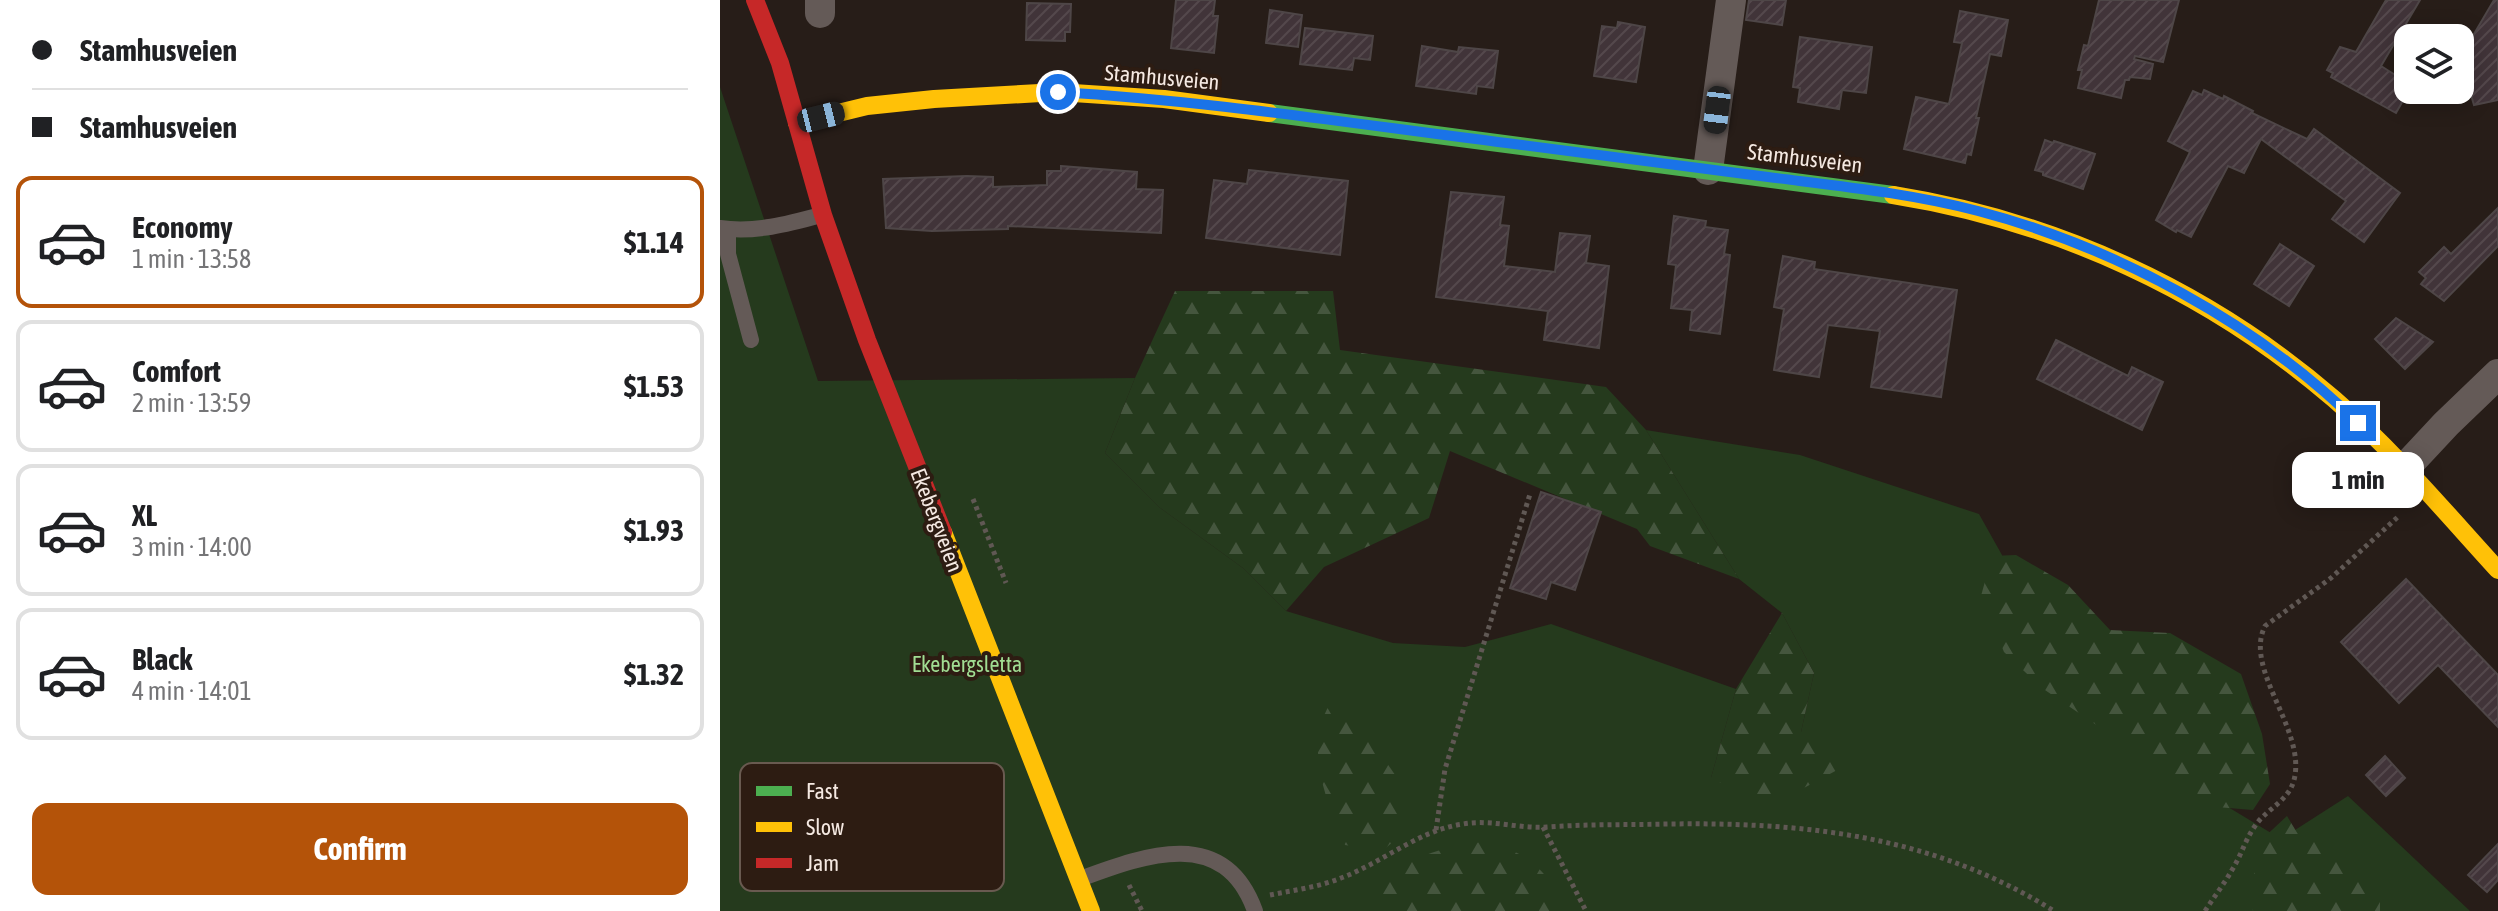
<!DOCTYPE html>
<meta charset="utf-8">
<style>
body{margin:0;font-family:"Asap Condensed",sans-serif;background:#f6f6f6;color:#202124;height:100vh;display:flex;flex-direction:column;font-size:30px;white-space:nowrap}
*{box-sizing:border-box;margin:0}
p{font-size:26px;color:#757577}
.icon{flex:none;width:44px;height:44px;fill:none;stroke:currentColor;stroke-width:2;stroke-linecap:round;stroke-linejoin:round}
.map{position:relative;flex:1;overflow:hidden}
.drawer{display:flex;flex-direction:column;background:#fff;width:720px}
.drawer>*{flex:none}
.hud{display:grid;align-content:center;height:176px;padding:0 32px;background:#fff}
.controls{position:absolute;left:1674px;top:24px;display:grid;gap:16px}
.controls a{display:grid;place-items:center;width:80px;height:80px;border-radius:16px;background:#fff;box-shadow:0 4px 20px #0003;font-size:40px}
.end{position:absolute;width:36px;height:36px;margin:-18px;border:10px solid #1a73e8;background:#fff;box-shadow:0 0 0 4px #fff}
.from{border-radius:50%}
.bubble{position:absolute;height:56px;border-radius:16px;background:#fff;box-shadow:0 4px 20px #0003;font-size:26px;font-weight:700;line-height:56px;text-align:center}
.car{position:absolute;width:24px;height:48px;margin:-24px -12px;border-radius:10px;box-shadow:0 0 6px 2px #0007;background:linear-gradient(#222 24%,#8ab4d8 0 40%,#222 0 76%,#8ab4d8 0 86%,#222 0)}
.hud b{display:flex;align-items:center;gap:28px;height:76px;font-size:30px}
.hud b+b{border-top:2px solid #e0e0e0}
.hud i{width:20px;height:20px;background:#202124}
ul{padding:0;list-style:none}
li{display:flex;align-items:center;gap:24px;height:132px;margin:0 16px 12px;padding:0 16px;border:4px solid #e0e0e0;border-radius:16px}
li div{flex:1}
li b{display:block;font-size:30px}
li em{font-style:normal;font-weight:700}
li.selected{border-color:#b45309}
li>.icon{width:72px;height:72px;stroke-width:1.5}
.button{display:flex;gap:16px;margin-top:auto;padding:16px 32px}
.button a{flex:1;height:92px;border-radius:16px;background:#b45309;color:#fff;font-size:32px;font-weight:700;line-height:92px;text-align:center}
main{display:flex;flex:1;min-height:0}
.map>svg:first-child{display:block}
</style>
<main>
<section class="drawer">
<div class="hud">
<b><i class="from"></i>Stamhusveien</b>
<b><i></i>Stamhusveien</b>
</div>
<ul>
<li class="selected"><svg class="icon" aria-label="car" viewBox="0 0 24 24"><path d="M5 17H2v-5l4-1 3-4h7l3 4 3 1v5h-3M9 17h6M6 11h13"/><circle cx="7" cy="17" r="2"/><circle cx="17" cy="17" r="2"/></svg><div><b>Economy</b><p>1 min · 13:58</p></div><em>$1.14</em></li>
<li><svg class="icon" aria-label="car" viewBox="0 0 24 24"><path d="M5 17H2v-5l4-1 3-4h7l3 4 3 1v5h-3M9 17h6M6 11h13"/><circle cx="7" cy="17" r="2"/><circle cx="17" cy="17" r="2"/></svg><div><b>Comfort</b><p>2 min · 13:59</p></div><em>$1.53</em></li>
<li><svg class="icon" aria-label="car" viewBox="0 0 24 24"><path d="M5 17H2v-5l4-1 3-4h7l3 4 3 1v5h-3M9 17h6M6 11h13"/><circle cx="7" cy="17" r="2"/><circle cx="17" cy="17" r="2"/></svg><div><b>XL</b><p>3 min · 14:00</p></div><em>$1.93</em></li>
<li><svg class="icon" aria-label="car" viewBox="0 0 24 24"><path d="M5 17H2v-5l4-1 3-4h7l3 4 3 1v5h-3M9 17h6M6 11h13"/><circle cx="7" cy="17" r="2"/><circle cx="17" cy="17" r="2"/></svg><div><b>Black</b><p>4 min · 14:01</p></div><em>$1.32</em></li>
</ul>
<div class="button"><a>Confirm</a></div>
</section>
<div class="map">
<svg width="1778" height="911" viewBox="0 0 1778 911">
<defs>
<pattern id="forest-firs" width="22" height="20" patternUnits="userSpaceOnUse" patternTransform="scale(2)"><rect width="22" height="20" fill="#253a1d"/><path d="M5 1l3.5 6h-7zM16 11l3.5 6h-7z" fill="#45563e"/></pattern>
<pattern id="building-hatch" width="6" height="6" patternUnits="userSpaceOnUse" patternTransform="scale(2)"><rect width="6" height="6" fill="#413439"/><path d="M-1 1l2-2M0 6l6-6M5 7l2-2" fill="none" stroke="#54484c"/></pattern>
</defs>
<rect width="100%" height="100%" fill="#271d18"/>
<polygon fill="#253a1d" points="0,87 98,381 415,378 385,453 439,507 523,568 566,611 673,643 745,647 831,624 1016,689 991,778 1081,732 1094,673 1062,613 1019,579 926,430 1080,455 1259,514 1282,555 1289,602 1427,758 1561,839 1628,796 1750,911 0,911"/>
<g fill="url(#forest-firs)">
<polygon points="455,291 613,291 620,350 886,387 926,430 1019,579 930,546 917,529 730,451 709,518 604,567 566,611 523,568 439,507 385,453 415,378"/>
<polygon points="1296,555 1348,585 1390,630 1450,633 1521,674 1542,734 1550,784 1533,810 1497,807 1322,688 1284,652 1261,596 1272,556"/>
<polygon points="1062,613 1094,673 1081,732 1119,769 1049,807 991,778 1016,689"/>
<path d="M610 704 631 711 682 785 686 831 662 851 625 845C607 803 583 747 610 704Z"/>
<polygon points="1567,816 1582,841 1604,842 1642,867 1660,889 1660,911 1533,911 1531,900 1538,843"/>
<path d="M770 841C813 858 826 868 845 911H662L659 876C700 855 724 846 770 841Z"/>
</g>
<g fill="url(#building-hatch)" stroke="#4e4647" stroke-width="2">
<polygon points="456,0 495,0 493,16 498,16 494,53 451,48"/>
<polygon points="1029,0 1066,0 1062,25 1026,20"/>
<polygon points="1379,0 1459,0 1443,62 1415,56 1414,59 1433,64 1430,79 1410,77 1409,80 1405,80 1401,98 1358,88 1362,70 1358,70 1364,45 1368,46"/>
<polygon points="1666,0 1700,0 1661,66 1688,83 1689,90 1676,113 1611,77 1613,73 1607,70 1620,47 1636,52"/>
<polygon points="1774,0 1778,0 1778,100 1754,105 1740,58"/>
<polygon points="307,3 351,4 350,32 345,32 345,41 306,40"/>
<polygon points="550,10 582,15 578,47 546,43"/>
<polygon points="1240,11 1288,20 1281,56 1270,54 1256,118 1259,118 1256,132 1251,155 1247,154 1245,163 1184,149 1196,97 1229,104 1242,43 1234,42"/>
<polygon points="898,22 925,27 916,82 874,76 882,26 897,28"/>
<polygon points="585,28 653,36 650,60 634,58 632,70 580,64"/>
<polygon points="1080,37 1152,47 1146,93 1122,90 1119,109 1078,102 1080,88 1073,87"/>
<polygon points="702,46 738,52 739,47 778,51 773,88 757,86 756,94 696,86"/>
<polygon points="1484,90 1503,99 1504,96 1533,111 1532,113 1587,139 1594,129 1680,193 1644,242 1612,219 1626,201 1541,139 1524,173 1508,166 1471,237 1457,230 1456,232 1436,220 1470,152 1448,141 1473,91 1482,95"/>
<polygon points="1325,140 1333,143 1334,141 1375,154 1363,189 1323,175 1323,172 1315,170"/>
<polygon points="341,166 417,172 416,189 443,190 441,233 288,226 288,229 212,231 166,228 163,179 247,176 273,177 273,187 327,185 327,171 341,171"/>
<polygon points="529,170 628,181 620,255 486,238 494,180 527,184"/>
<polygon points="731,192 784,197 780,225 789,226 784,266 835,272 840,233 870,236 866,263 889,266 879,348 824,340 828,311 716,297"/>
<polygon points="1778,208 1778,246 1724,301 1701,284 1706,278 1699,272 1724,247 1731,254"/>
<polygon points="954,216 986,221 985,227 1008,230 1004,254 1010,255 1000,334 970,330 972,310 951,308 956,265 948,264"/>
<polygon points="1560,244 1594,266 1569,306 1534,284"/>
<polygon points="1063,256 1095,262 1094,269 1237,290 1221,397 1151,387 1160,331 1108,325 1099,377 1054,370 1064,309 1054,307"/>
<polygon points="1676,318 1713,342 1685,369 1655,339"/>
<polygon points="1336,340 1408,376 1412,367 1443,382 1422,430 1317,379"/>
<polygon points="821,492 881,512 855,590 831,582 826,599 790,588"/>
<polygon points="1686,579 1778,675 1778,727 1718,665 1679,703 1621,642"/>
<polygon points="1665,756 1685,778 1666,796 1646,775"/>
<polygon points="1778,844 1778,880 1767,892 1748,875"/>
</g>
<g fill="none" stroke-linecap="round" stroke-linejoin="round">
<g stroke="#605854" stroke-width="5" stroke-dasharray="4 4" stroke-linecap="butt">
<polyline points="253,499 286,583"/>
<polyline points="823,827 866,911"/>
<polyline points="716,830 725,769 810,494"/>
<polyline points="409,885 422,911"/>
<path d="M550 895C574 890 599 887 621 878 662 863 699 830 743 824 771 819 799 829 827 827 868 824 908 825 949 824 1087 822 1214 836 1334 911"/>
<path d="M1485 911C1494 897 1504 884 1512 870 1521 856 1525 840 1535 826 1546 809 1568 802 1574 780 1587 730 1523 670 1545 626L1611 578 1680 515"/>
</g>
<g stroke="#645a57" stroke-width="16">
<path d="M0 228C35 233 68 224 101 215"/>
<polyline points="8,229 8,254 31,340"/>
<path d="M360 879C425 855 504 825 535 911"/>
</g>
<g stroke="#645a57" stroke-width="30">
<polyline points="100,0 100,13"/>
<polyline points="988,170 1011,0"/>
<polyline points="1684,469 1726,424 1778,374"/>
</g>
<polyline stroke="#4caf50" stroke-width="18" points="549,113 1173,195"/>
<g stroke="#ffc107" stroke-width="18">
<polyline points="77,123 147,106 214,99 338,92 444,99 549,113"/>
<path d="M1173 195C1336 221 1489 291 1614 399 1674 451 1725 512 1778 570"/>
<polyline points="223,532 371,911"/>
</g>
<polyline stroke="#c62828" stroke-width="18" points="35,0 60,63 103,215 147,340 223,532"/>
</g>
<g fill="none" stroke-linecap="round" stroke-linejoin="round">
<path stroke="#1a73e8" stroke-width="10" d="M338 92C494 101 647 126 802 145 884 156 966 167 1048 177 1118 186 1189 193 1258 211 1395 247 1537 323 1638 423"/>
</g>
<g text-anchor="middle" stroke-width="8" stroke-linejoin="round" paint-order="stroke">
<g font-size="22" fill="#f5e9e2" stroke="#2d1c12">
<text transform="translate(442 77) rotate(5)" y="8">Stamhusveien</text>
<text transform="translate(1085 158) rotate(7)" y="8">Stamhusveien</text>
<text transform="translate(217 520) rotate(69)" y="8">Ekebergveien</text>
</g>
<g font-size="22" fill="#a1dd93" stroke="#2d1c12">
<text x="247" y="672">Ekebergsletta</text>
</g>
</g>
<rect x="20" y="763" width="264" height="128" rx="12" fill="#2d1c12" stroke="#695a50" stroke-width="2"/>
<rect x="36" y="786" width="36" height="10" fill="#4caf50"/>
<rect x="36" y="822" width="36" height="10" fill="#ffc107"/>
<rect x="36" y="858" width="36" height="10" fill="#c62828"/>
<g font-size="22" fill="#f5e9e2">
<text x="86" y="799">Fast</text>
<text x="86" y="835">Slow</text>
<text x="86" y="871">Jam</text>
</g>
</svg>
<div class="controls">
<a><svg class="icon" aria-label="layers" viewBox="0 0 24 24"><path d="M12 4l9 5-9 5-9-5zM3 14l9 5 9-5"/></svg></a>
</div>
<i class="end from" style="left:338px;top:92px"></i>
<i class="end" style="left:1638px;top:423px"></i>
<div class="bubble" style="left:1572px;top:452px;width:132px">1 min</div>
<i class="car" style="left:997px;top:110px;rotate:187deg"></i>
<i class="car" style="left:101px;top:117px;rotate:76deg"></i>
</div>
</main>
